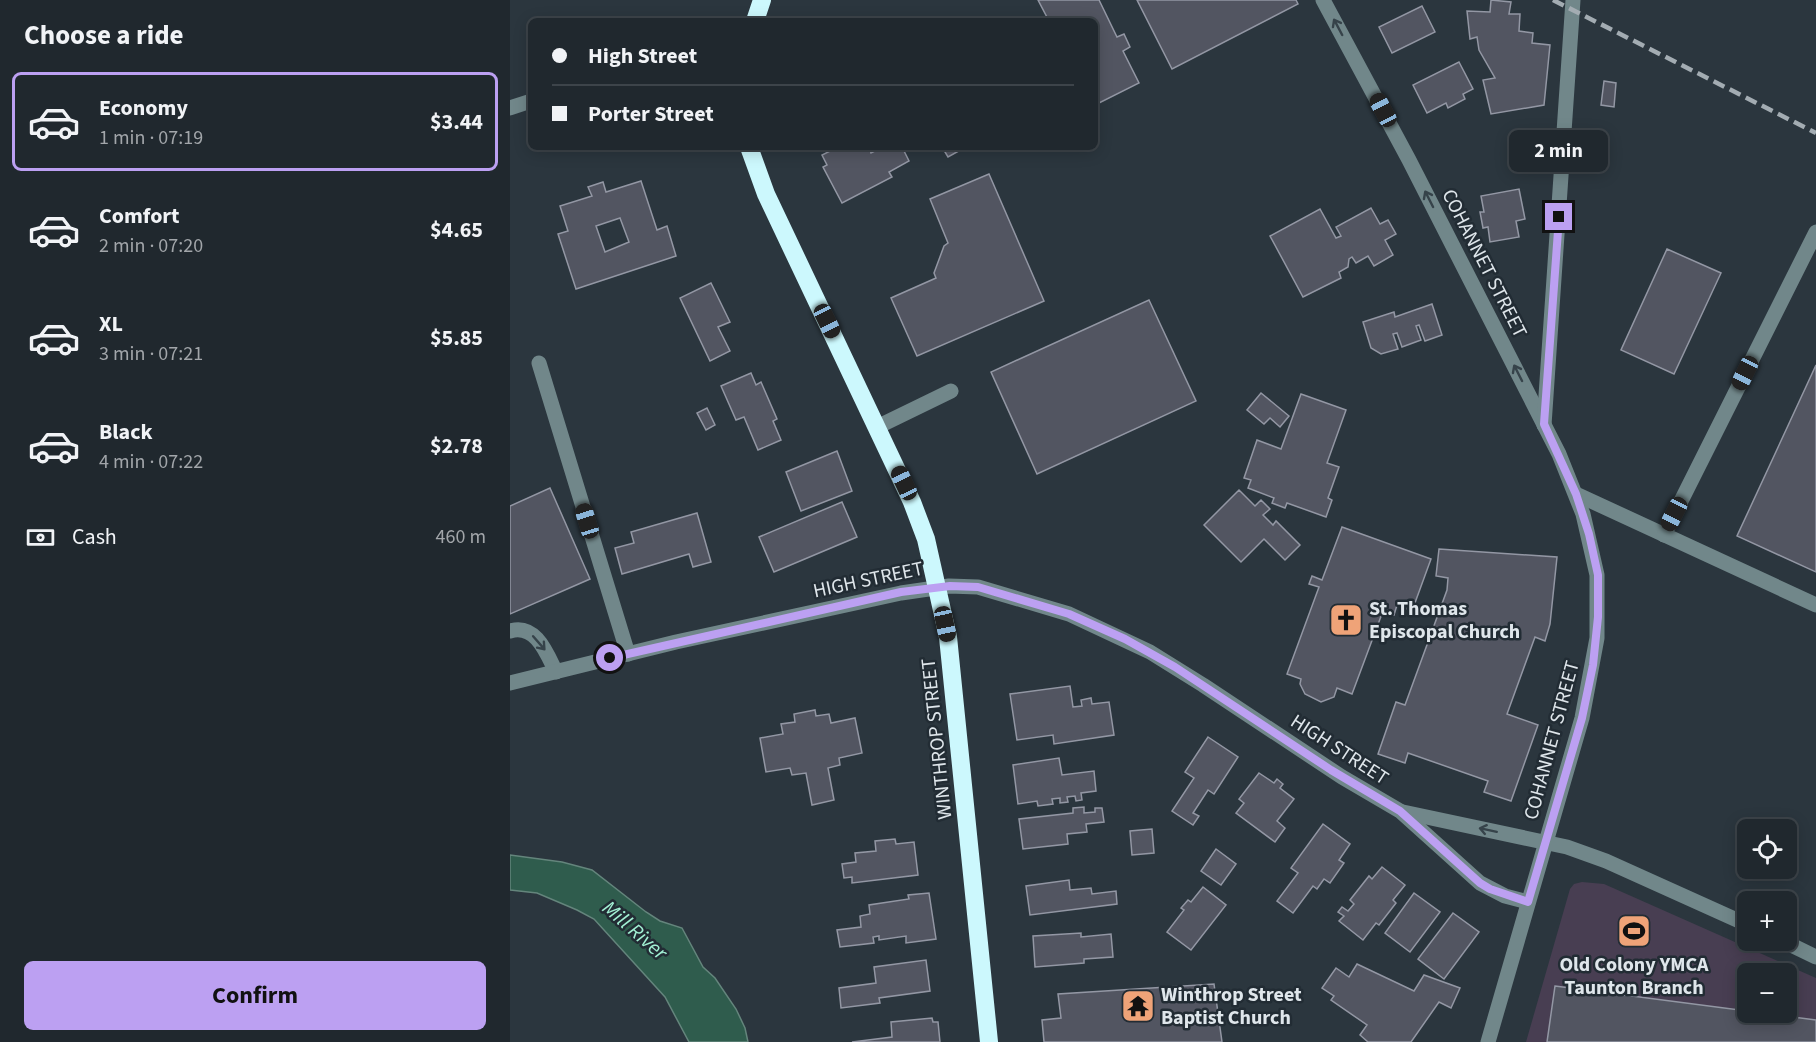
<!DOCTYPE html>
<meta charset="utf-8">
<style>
body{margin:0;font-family:"Source Sans 3",sans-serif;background:#283036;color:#f1f3f6;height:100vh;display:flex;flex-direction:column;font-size:22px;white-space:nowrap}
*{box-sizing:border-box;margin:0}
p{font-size:20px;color:#a2a6aa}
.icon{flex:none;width:33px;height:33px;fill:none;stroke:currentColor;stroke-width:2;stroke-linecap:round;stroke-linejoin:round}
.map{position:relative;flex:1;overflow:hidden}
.panel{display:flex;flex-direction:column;background:#20282e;width:510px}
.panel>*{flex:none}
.banner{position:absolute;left:18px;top:18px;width:570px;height:132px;border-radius:9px;box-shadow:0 3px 15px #0003,0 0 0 2px #3d444a;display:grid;align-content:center;height:132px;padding:0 24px;background:#20282e}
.tools{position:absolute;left:1227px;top:819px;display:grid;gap:12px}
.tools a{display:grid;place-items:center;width:60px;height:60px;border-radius:9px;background:#20282e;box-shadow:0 3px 15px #0003,0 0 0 2px #3d444a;font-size:30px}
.end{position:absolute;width:27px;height:27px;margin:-14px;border:8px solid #bca0f2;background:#111;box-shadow:0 0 0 3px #111}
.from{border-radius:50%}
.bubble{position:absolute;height:42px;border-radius:9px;background:#20282e;box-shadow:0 3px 15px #0003,0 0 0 2px #3d444a;font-size:20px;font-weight:700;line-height:42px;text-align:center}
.car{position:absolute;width:18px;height:36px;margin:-18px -9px;border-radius:8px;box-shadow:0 0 4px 2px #0007;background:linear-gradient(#222 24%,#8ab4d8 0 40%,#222 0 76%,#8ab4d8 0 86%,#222 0)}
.banner b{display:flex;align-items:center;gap:21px;height:57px;font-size:22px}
.banner b+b{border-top:2px solid #3d444a}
.banner i{width:15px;height:15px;background:#f1f3f6}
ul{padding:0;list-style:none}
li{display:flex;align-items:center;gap:18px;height:99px;margin:0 12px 9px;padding:0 12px;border:3px solid transparent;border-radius:9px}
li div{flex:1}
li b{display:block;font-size:22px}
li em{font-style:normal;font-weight:700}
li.selected{border-color:#bca0f2}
li>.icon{width:54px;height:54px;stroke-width:1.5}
h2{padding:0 24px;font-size:27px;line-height:72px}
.pay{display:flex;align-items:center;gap:15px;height:66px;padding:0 24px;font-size:22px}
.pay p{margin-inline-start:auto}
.button{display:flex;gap:12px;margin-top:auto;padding:12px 24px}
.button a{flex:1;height:69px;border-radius:9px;background:#bca0f2;color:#111;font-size:24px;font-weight:700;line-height:69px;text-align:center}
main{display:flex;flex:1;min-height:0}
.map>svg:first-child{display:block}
</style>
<main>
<section class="panel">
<h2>Choose a ride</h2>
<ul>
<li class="selected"><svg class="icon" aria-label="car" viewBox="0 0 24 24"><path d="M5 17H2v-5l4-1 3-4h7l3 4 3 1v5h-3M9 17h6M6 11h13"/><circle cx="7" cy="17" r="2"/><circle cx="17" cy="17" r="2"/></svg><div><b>Economy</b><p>1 min · 07:19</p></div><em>$3.44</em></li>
<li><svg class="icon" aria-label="car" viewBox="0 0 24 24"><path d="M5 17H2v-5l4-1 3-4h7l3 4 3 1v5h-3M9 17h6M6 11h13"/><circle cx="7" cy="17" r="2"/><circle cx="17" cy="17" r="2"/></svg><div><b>Comfort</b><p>2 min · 07:20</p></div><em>$4.65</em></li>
<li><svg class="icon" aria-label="car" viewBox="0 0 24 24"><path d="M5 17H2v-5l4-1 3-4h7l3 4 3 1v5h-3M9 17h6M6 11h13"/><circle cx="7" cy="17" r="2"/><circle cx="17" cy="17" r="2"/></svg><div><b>XL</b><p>3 min · 07:21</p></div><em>$5.85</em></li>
<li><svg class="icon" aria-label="car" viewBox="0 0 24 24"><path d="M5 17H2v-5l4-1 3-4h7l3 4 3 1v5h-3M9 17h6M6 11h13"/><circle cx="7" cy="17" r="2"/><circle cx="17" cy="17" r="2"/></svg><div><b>Black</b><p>4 min · 07:22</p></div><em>$2.78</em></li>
</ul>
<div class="pay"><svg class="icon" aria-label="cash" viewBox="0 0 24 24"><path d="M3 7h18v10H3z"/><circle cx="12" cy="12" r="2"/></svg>Cash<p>460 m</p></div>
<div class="button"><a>Confirm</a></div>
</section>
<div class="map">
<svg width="1306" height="1042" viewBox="0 0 1306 1042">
<rect width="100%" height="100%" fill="#2b363e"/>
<path fill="#483e52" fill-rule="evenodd" d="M1072 882 1094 884 1306 978V1042H1016L1060 889 1064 884ZM1238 974H1276V1012H1238Z"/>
<polygon fill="#2f5c4d" stroke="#64857c" stroke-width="1.5" points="0,855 52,862 82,870 136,912 150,921 172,928 193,967 205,978 226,1009 235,1028 238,1042 179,1042 155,997 84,919 67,910 27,893 0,890"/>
<g fill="#525561" stroke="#9397a4" stroke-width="1.5" fill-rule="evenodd">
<polygon points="528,0 589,0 607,37 614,34 620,47 613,51 629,83 585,105 585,21 539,21"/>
<polygon points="627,0 786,0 788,4 662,69"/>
<polygon points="981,0 1001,2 999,14 1010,14 1009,31 1023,33 1022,43 1040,45 1034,105 981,114 973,80 985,78 969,50 967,37 960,39 957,11 980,12"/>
<polygon points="912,6 925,32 882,53 869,27"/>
<polygon points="949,62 963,89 953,94 955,99 938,108 936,103 917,113 903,85"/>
<polygon points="1094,81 1106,83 1104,107 1091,105"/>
<polygon points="328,147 359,147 361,153 373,147 392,147 399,161 379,172 382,177 332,203 313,167 317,165 312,155"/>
<polygon points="432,147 456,147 438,157"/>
<polygon points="479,174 534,301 407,356 381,298 426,278 424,273 434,246 438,243 420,199"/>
<path d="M131 181 147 230 157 226 166 256 66 289 48 234 58 231 50 206 82 196 78 187 93 182 96 192ZM110 218 119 242 95 252 86 226Z"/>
<polygon points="1009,189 1015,219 1006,221 1009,237 980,242 978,227 973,228 970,212 974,212 971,196"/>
<polygon points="861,208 870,224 878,220 886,234 875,240 883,255 864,266 858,256 846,263 842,257 839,259 838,267 829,272 831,278 793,297 760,236 810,209 826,238 831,236 826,227"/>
<polygon points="1157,249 1211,273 1164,374 1111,350"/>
<polygon points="201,283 220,322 208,327 220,351 200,361 170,298"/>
<polygon points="639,300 686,401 527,474 481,372"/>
<polygon points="922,304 932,335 915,341 909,325 906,326 911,340 892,347 887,333 883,334 888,349 871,354 861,348 853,322 884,312 885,317"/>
<polygon points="1306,365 1306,572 1227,536"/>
<polygon points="241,373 246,385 251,382 267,419 263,421 271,440 248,450 234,417 226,420 211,386"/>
<polygon points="751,393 779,416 770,427 760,418 754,424 737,410"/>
<polygon points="791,394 836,410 817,463 829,467 818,498 822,500 816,517 777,503 775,508 762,503 764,498 738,488 741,480 734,478 747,440 771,449"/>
<polygon points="197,408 205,425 196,430 187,413"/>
<polygon points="327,451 342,491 291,511 276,472"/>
<polygon points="40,488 80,579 0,614 0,506"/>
<polygon points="729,490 745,506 751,500 760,509 753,515 763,525 766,521 790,545 775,560 754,539 731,562 694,525"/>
<polygon points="332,502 347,537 264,572 249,537"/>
<polygon points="187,513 201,562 183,567 179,554 112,574 105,548 124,543 121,532"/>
<polygon points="832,527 921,559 902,611 887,605 884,615 873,611 842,694 827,688 824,697 811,702 795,694 790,684 791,679 777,674 809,587 799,584 802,576 812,580"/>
<polygon points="929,549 1047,557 1040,624 1035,641 1025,637 997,714 1028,725 1001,801 974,792 978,781 898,753 895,763 868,754 886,702 895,705 937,590 938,578 926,576"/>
<polygon points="560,686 563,707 572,706 571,700 581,698 582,704 599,702 604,735 544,744 543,735 507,740 500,694"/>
<polygon points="305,710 306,716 319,714 321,723 345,718 352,753 329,758 330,765 318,768 324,800 302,805 296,773 282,775 280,768 256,772 250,738 273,734 271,724 285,722 284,714"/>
<polygon points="698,737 728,757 704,794 698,790 683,813 689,816 683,825 662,811 684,778 675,772"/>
<polygon points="549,758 552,775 584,771 586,791 571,793 572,800 566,801 565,796 557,797 558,802 550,803 550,798 542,799 543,804 528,806 527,801 508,804 503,765"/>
<polygon points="749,773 764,783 767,779 773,784 770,788 784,799 767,821 775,828 765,842 726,813 734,803 729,799"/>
<polygon points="574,807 574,813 585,812 585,808 592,808 594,822 576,824 577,832 557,834 558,844 513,849 509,819 563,813 563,808"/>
<polygon points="813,824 840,844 829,860 834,863 820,883 814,879 807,889 803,886 783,913 767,901 788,873 781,868"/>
<polygon points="642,829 644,853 622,855 620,831"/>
<polygon points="385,839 386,844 404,842 408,875 342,883 342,877 334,878 332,864 346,862 345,853 366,851 365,841"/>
<polygon points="706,849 726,864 711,885 691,871"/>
<polygon points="872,867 895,885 883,900 886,903 869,925 866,923 853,940 829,921 834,916 828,912 832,907 838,911 844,904 840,900 859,876 862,879"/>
<polygon points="559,880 560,890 581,888 582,894 606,891 607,904 520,915 516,886"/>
<polygon points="693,887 716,905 681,950 657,932 674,910 671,908 678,900 681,902"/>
<polygon points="419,893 426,939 396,943 396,936 369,940 369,936 363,937 364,943 330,947 327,930 351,927 350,916 360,914 359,905 399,899 398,895"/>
<polygon points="904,893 930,912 900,952 875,933"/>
<polygon points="943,913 969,932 934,979 908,959"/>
<polygon points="571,933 571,937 601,934 603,957 574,959 574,963 525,967 523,936"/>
<polygon points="416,960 420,991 369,998 370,1003 331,1008 329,988 366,983 364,967"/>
<polygon points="847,964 904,991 914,975 950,988 941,1008 929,1002 901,1042 858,1042 850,1035 857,1025 821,1000 824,996 812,988 826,968 839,977"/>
<polygon points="704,984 712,1042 534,1042 532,1020 551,1018 548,994"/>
<polygon points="1045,986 1306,1020 1306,1042 1037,1042"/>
<polygon points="422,1018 423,1022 428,1022 430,1042 342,1042 382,1037 381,1022"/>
</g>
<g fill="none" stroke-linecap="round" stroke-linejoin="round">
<g stroke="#71878a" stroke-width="15">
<polyline points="813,0 899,160 1049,454 1073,514 1087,575 1087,638 1072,718 978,1042"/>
<polyline points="0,108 21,101"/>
<polyline points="29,363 118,654"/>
<polyline points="1034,425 1063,0"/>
<polyline points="367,427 441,391"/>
<polyline points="1066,494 1306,605"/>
<polyline points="1154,535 1306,232"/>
<path d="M0 631C26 623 37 654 46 672"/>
<polyline points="0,683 166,642 391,593 439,586 468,587 559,614 640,652 693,685 832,777 890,811 970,883 995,896 1018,902"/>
<polyline points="893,812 1057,847 1096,861 1238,925"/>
<polyline points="1271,940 1306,957"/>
</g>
<g stroke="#ccf8fd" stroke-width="18">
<polyline points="245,21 252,0"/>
<polyline points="239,147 256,194 402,502 416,539 438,637 479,1042"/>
</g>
<polyline stroke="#a3acb2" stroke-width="4.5" stroke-dasharray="12 6" stroke-linecap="butt" points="1043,0 1306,133"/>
</g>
<defs><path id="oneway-shaft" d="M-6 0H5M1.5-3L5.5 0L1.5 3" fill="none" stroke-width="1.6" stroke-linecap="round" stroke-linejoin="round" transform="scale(1.5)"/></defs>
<g stroke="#36434a">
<use href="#oneway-shaft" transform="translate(828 27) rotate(-118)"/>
<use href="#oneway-shaft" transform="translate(919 199) rotate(-117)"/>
<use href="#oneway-shaft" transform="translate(1008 373) rotate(-117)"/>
<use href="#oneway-shaft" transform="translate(29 643) rotate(49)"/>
<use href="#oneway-shaft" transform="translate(978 830) rotate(-168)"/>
</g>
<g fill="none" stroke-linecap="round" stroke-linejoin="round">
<polyline stroke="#bca0f2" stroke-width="8" points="100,658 391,592 440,586 468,587 559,614 615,639 665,667 821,770 890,811 970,883 980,889 1018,902 1072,718 1083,665 1088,617 1088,575 1079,534 1066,494 1034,424 1049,217"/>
</g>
<defs>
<symbol id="church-square" viewBox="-11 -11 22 22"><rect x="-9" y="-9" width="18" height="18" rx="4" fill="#efa378" stroke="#222c34"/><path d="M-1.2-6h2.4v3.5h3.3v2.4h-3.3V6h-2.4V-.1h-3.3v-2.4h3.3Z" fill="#111"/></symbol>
<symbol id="stadium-square" viewBox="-11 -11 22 22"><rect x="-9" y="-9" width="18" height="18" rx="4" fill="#efa378" stroke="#222c34"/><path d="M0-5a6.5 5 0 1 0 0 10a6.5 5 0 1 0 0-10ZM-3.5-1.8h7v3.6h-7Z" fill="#111"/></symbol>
<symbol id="temple-square" viewBox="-11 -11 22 22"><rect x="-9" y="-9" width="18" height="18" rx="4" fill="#efa378" stroke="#222c34"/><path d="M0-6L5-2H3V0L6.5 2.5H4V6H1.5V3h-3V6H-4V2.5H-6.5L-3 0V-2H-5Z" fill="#111"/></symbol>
</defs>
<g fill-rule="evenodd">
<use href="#church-square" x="817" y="601" width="38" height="38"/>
<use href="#stadium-square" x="1105" y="912" width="38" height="38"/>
<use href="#temple-square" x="609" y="987" width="38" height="38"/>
</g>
<g text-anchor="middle" stroke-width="5" stroke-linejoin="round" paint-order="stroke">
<g font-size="20" fill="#dfe6eb" stroke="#222c34">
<text transform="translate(975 263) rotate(63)" y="7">COHANNET STREET</text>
<text transform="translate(358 579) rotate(-12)" y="7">HIGH STREET</text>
<text transform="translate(426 739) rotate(-96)" y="7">WINTHROP STREET</text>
<text transform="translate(1041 740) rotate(-75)" y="7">COHANNET STREET</text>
<text transform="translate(830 749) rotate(33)" y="7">HIGH STREET</text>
</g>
<g font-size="20" font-weight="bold" fill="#dfe6eb" stroke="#222c34" text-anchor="start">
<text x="859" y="615">St. Thomas<tspan x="859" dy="23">Episcopal Church</tspan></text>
<text x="1124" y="971" text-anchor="middle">Old Colony YMCA<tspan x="1124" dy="23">Taunton Branch</tspan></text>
<text x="651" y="1001">Winthrop Street<tspan x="651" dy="23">Baptist Church</tspan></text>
</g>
<g font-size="21" font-style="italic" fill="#a2f1d4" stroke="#222c34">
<text transform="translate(125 930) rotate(41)" y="7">Mill River</text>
</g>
</g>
</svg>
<div class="tools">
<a><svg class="icon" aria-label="locate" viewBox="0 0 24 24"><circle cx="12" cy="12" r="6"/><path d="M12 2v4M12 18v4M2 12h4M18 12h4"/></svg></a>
<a>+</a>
<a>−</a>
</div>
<i class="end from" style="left:100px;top:658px"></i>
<i class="end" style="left:1049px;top:217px"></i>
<div class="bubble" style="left:999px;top:130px;width:99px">2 min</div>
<i class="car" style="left:873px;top:110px;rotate:332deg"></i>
<i class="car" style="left:317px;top:321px;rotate:154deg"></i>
<i class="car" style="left:1235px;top:373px;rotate:206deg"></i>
<i class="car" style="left:394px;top:483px;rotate:335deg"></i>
<i class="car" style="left:1164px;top:514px;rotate:207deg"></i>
<i class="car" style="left:77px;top:521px;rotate:343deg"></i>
<i class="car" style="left:435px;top:624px;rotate:168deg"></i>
<div class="banner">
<b><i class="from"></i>High Street</b>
<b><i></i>Porter Street</b>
</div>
</div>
</main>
